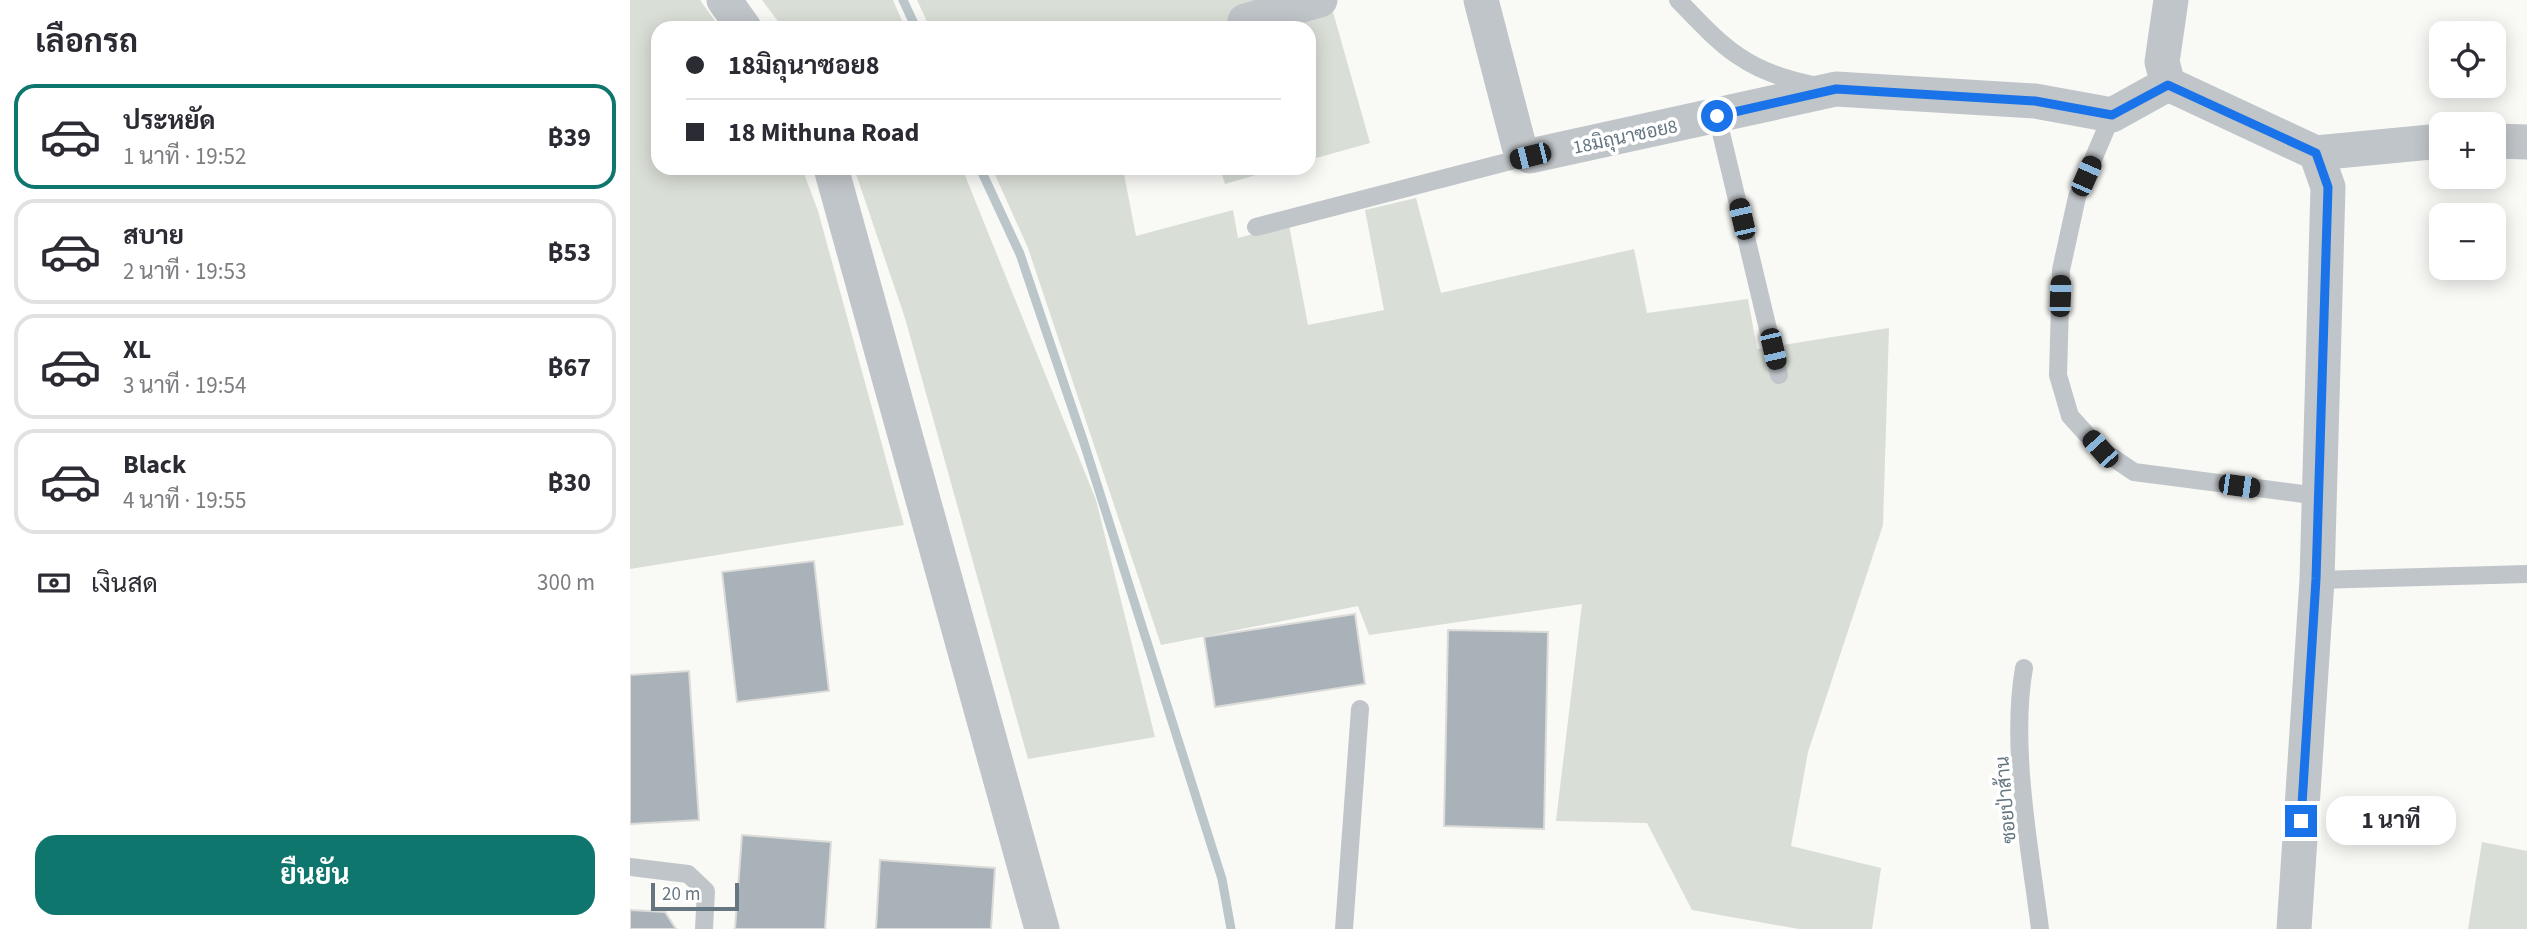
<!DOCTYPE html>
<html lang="th">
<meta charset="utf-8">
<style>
body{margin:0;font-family:"Source Sans 3",Sarabun,sans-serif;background:#f2f2f3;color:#2b2b33;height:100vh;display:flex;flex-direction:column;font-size:26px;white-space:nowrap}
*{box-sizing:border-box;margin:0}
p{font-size:23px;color:#7c7c81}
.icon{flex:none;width:38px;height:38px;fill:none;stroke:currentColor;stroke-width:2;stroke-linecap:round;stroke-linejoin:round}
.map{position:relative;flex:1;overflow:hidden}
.side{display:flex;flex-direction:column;background:#fff;width:630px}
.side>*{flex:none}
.guide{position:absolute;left:21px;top:21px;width:665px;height:154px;border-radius:21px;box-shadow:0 4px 18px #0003;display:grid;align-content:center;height:154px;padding:0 35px;background:#fff}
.tools{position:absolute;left:1799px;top:21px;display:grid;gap:14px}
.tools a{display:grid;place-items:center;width:77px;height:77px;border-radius:14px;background:#fff;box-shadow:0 4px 18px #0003;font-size:35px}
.scale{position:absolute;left:21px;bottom:18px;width:88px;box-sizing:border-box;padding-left:7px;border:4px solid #657681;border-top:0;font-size:19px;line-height:24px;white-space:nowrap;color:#657681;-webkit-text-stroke:5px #fff;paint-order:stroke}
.end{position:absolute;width:32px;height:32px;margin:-16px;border:9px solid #1a73e8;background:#fff;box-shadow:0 0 0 4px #fff}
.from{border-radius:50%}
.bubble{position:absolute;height:49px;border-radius:21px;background:#fff;box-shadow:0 4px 18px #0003;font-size:23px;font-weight:700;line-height:49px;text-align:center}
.car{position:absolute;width:21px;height:42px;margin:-21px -10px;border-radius:9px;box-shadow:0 0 5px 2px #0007;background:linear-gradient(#222 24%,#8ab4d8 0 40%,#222 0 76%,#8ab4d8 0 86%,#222 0)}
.guide b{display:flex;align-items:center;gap:24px;height:66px;font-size:26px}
.guide b+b{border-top:2px solid #e1e1e2}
.guide i{width:18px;height:18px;background:#2b2b33}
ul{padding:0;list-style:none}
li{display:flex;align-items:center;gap:21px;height:105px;margin:0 14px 10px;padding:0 21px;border:4px solid #e1e1e2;border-radius:21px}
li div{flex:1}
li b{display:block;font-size:26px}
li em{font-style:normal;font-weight:700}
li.active{border-color:#0f766e}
li>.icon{width:63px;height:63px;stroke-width:1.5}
h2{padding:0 35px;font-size:32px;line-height:84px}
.pay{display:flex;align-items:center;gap:18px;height:77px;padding:0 35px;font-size:26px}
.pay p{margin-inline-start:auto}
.action{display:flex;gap:14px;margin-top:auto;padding:14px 35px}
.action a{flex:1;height:80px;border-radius:21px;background:#0f766e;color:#fff;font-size:28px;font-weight:700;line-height:80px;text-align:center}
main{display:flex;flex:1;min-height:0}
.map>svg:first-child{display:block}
</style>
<main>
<section class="side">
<h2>เลือกรถ</h2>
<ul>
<li class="active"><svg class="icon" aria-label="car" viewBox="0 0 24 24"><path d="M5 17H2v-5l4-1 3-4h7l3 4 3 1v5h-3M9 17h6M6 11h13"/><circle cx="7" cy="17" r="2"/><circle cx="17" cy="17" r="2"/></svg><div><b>ประหยัด</b><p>1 นาที · 19:52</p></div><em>฿39</em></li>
<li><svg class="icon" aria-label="car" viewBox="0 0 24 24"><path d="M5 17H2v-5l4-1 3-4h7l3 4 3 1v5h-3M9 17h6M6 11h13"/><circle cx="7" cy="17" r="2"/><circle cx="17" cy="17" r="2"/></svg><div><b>สบาย</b><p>2 นาที · 19:53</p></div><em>฿53</em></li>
<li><svg class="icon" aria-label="car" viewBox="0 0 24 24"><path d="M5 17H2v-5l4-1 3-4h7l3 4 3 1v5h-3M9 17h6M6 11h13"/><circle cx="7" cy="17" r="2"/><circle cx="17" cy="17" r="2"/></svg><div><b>XL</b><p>3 นาที · 19:54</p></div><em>฿67</em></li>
<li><svg class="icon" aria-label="car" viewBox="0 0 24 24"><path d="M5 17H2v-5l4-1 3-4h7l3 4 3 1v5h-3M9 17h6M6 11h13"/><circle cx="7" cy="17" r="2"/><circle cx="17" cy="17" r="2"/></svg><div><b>Black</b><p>4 นาที · 19:55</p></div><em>฿30</em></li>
</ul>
<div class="pay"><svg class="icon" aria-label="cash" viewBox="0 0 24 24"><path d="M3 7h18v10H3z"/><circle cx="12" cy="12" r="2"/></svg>เงินสด<p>300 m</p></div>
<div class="action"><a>ยืนยัน</a></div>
</section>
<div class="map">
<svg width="1897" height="929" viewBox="0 0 1897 929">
<rect width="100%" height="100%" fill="#f9f9f6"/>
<g fill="#d9ded6">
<polygon points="0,0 70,0 90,28 28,28 28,168 172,168 188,211 274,525 0,569"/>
<polygon points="132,0 263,0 275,28 153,28"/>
<polygon points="287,0 672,0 677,19 703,12 740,143 679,160 679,28 300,28"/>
<polygon points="224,168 332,168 466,500 525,737 398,759 275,318"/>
<polygon points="362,168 517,168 494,174 506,236 603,210 608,238 659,225 678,325 754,310 735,210 786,198 811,293 1004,249 1017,313 1118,299 1127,349 1259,328 1253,525 1178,752 1161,846 1251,868 1242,929 1169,929 1062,910 1017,823 926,821 952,604 739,635 728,606 531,645 398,248"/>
<polygon points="590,168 650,168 595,184"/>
<polygon points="1852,842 1897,851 1897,929 1838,929"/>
</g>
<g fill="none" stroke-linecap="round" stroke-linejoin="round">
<g stroke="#bac6ca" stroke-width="9">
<polyline points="273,0 286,28"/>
<polyline points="350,168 390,254 454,443 592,879 601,929"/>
</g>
</g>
<g fill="#a9b2b8" stroke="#dbdbd9" stroke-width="2">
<polygon points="184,561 199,691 107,702 92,572"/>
<polygon points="725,614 735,684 585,707 574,637"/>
<polygon points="818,630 918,632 914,829 814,826"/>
<polygon points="59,671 69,820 0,824 0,675"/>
<polygon points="112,835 201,842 195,929 105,929"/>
<polygon points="250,860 365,868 361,929 246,929"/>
<polygon points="0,910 35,912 46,929 0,929"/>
</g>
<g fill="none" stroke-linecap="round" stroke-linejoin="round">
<g stroke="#c0c5c9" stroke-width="18">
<path d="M1048 0C1093 47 1116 72 1183 85"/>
<polyline points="1482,115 1447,197 1431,270 1428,375 1440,416 1470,449 1504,472 1689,496"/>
<polyline points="1087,116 1149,375"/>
<polyline points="626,227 900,156"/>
<polyline points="1687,580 1897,574"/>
<path d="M1394 668C1380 747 1400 849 1410 929"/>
<polyline points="0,867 58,874 76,891 74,929"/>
<polyline points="714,929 730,709"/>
</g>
<g stroke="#c0c5c9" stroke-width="35">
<polyline points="94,0 114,28"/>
<polyline points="851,0 889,146 900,156 1206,89 1405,101 1482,115 1538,84"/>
<polyline points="1541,0 1532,62 1538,84 1686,153 1698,187 1687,580 1664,929"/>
<polyline points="615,21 690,0"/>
<polyline points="1864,141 1897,142"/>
<polyline points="1686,153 1811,141"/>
<polyline points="201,168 412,929"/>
</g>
</g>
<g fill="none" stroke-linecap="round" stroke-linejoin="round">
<polyline stroke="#1a73e8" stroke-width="9" points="1087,116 1206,89 1405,101 1482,115 1538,85 1686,153 1698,187 1686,579 1671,821"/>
</g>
<g text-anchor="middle" stroke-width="7" stroke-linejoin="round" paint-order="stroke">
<g font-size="19" fill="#657681" stroke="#fff">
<text transform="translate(995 136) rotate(-12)" y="7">18มิถุนาซอย8</text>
<text transform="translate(1375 800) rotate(-95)" y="7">ซอยป่าส้าน</text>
</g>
</g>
</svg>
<div class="tools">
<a><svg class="icon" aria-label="locate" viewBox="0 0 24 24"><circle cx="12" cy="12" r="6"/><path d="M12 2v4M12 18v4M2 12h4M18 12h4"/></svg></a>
<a>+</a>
<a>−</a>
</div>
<div class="scale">20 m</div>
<i class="end from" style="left:1087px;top:116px"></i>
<i class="end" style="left:1671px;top:821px"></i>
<div class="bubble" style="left:1696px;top:796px;width:130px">1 นาที</div>
<i class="car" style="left:900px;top:156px;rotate:256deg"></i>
<i class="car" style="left:1456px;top:176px;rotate:24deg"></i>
<i class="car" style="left:1112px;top:219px;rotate:347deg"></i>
<i class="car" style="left:1430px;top:296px;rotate:2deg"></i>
<i class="car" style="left:1143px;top:349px;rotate:167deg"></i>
<i class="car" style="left:1470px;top:449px;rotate:318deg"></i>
<i class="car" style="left:1609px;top:486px;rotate:98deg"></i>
<div class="guide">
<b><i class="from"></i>18มิถุนาซอย8</b>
<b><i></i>18 Mithuna Road</b>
</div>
</div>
</main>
